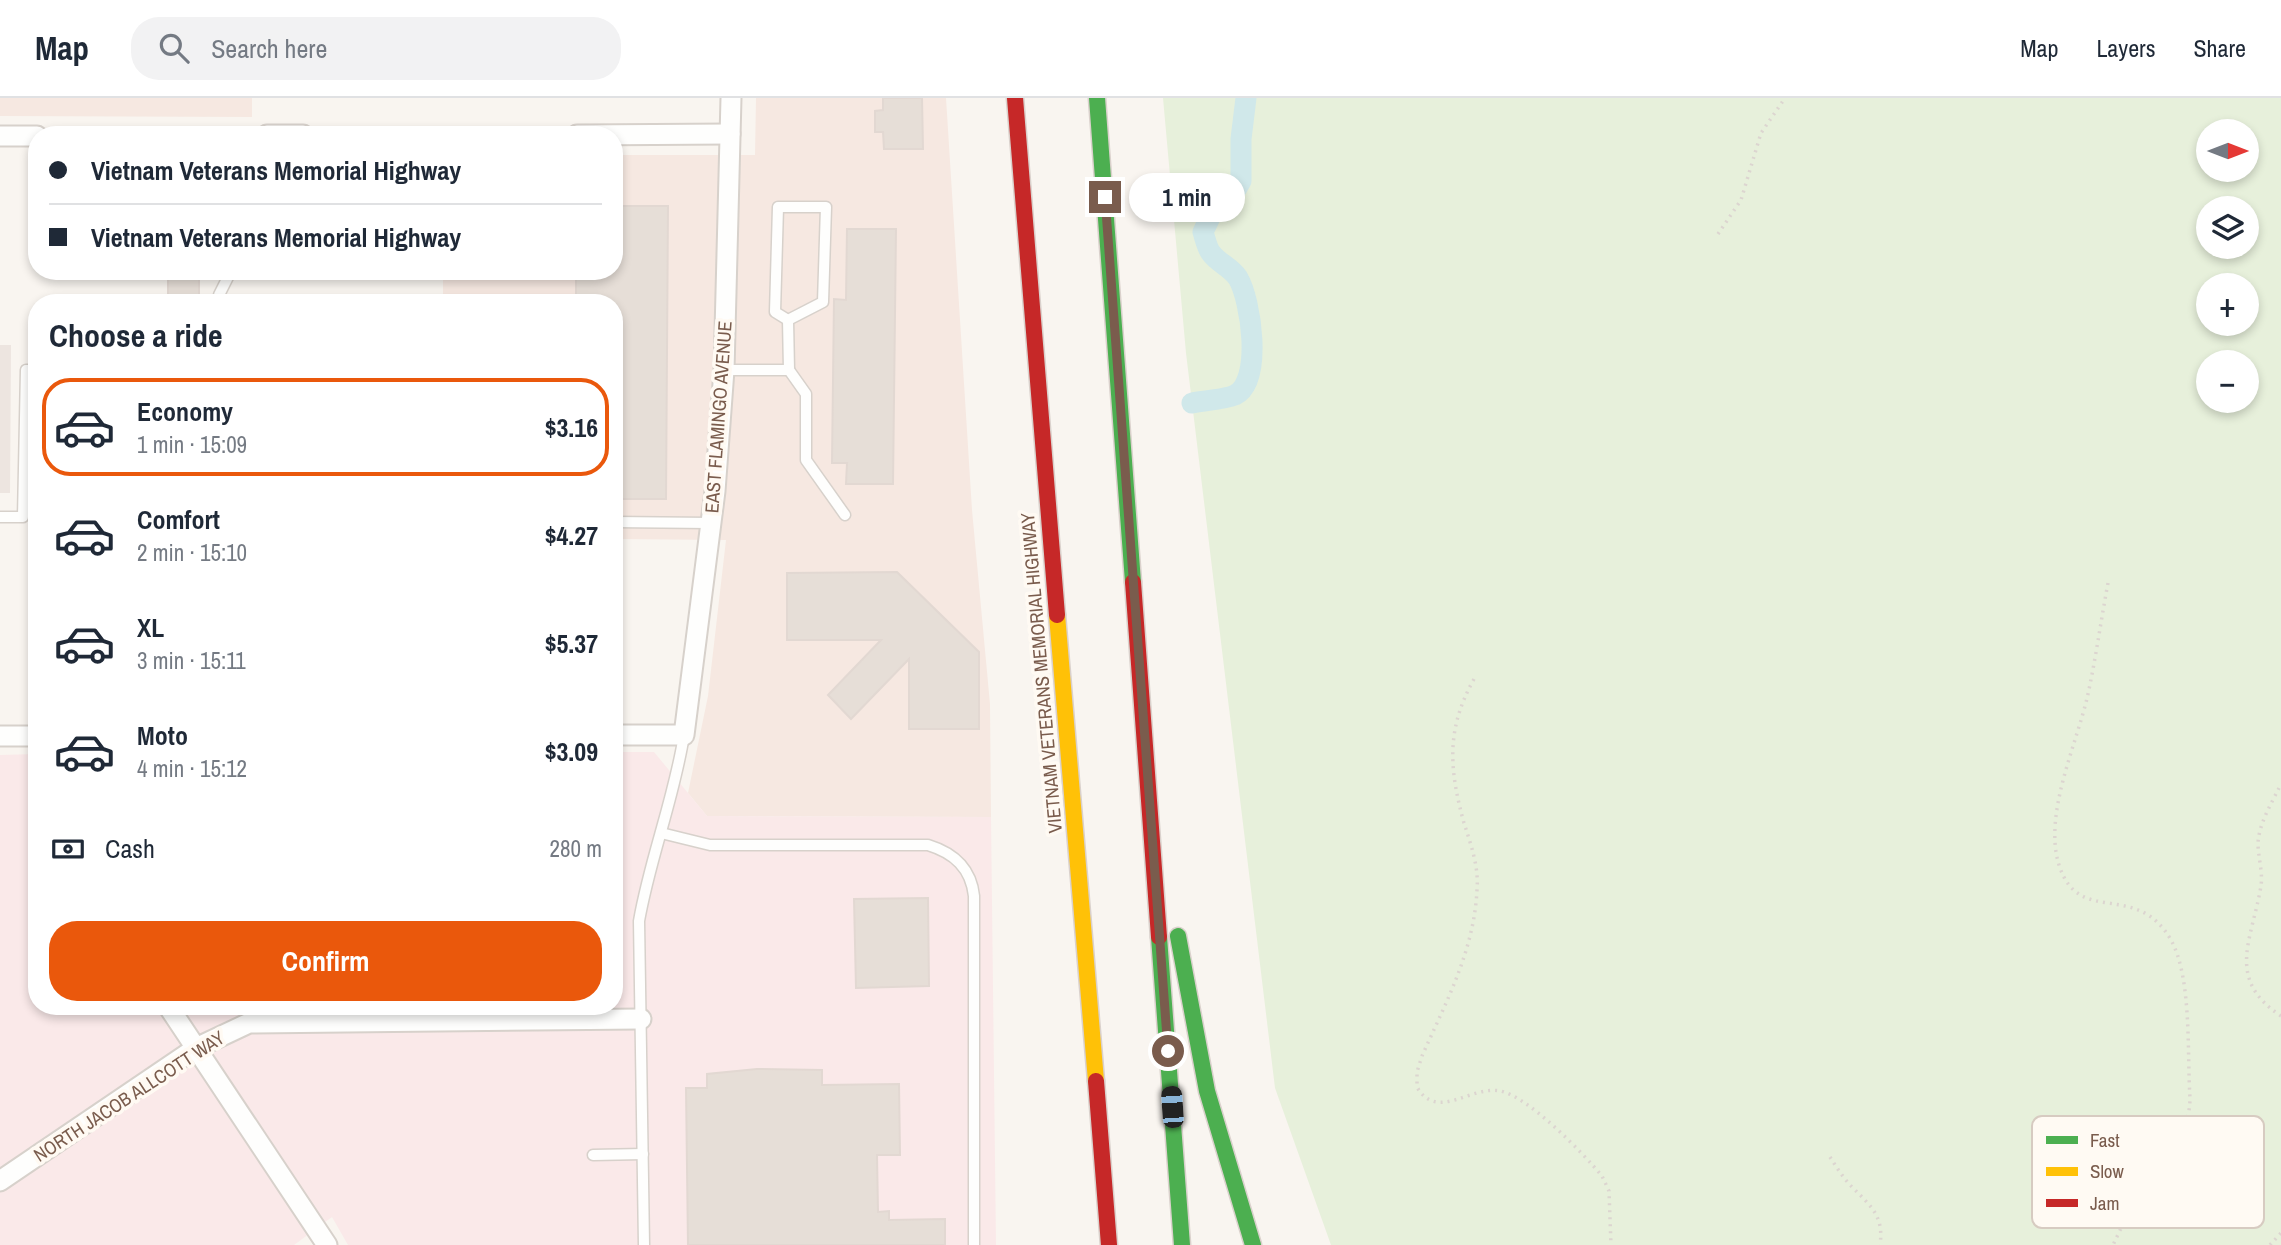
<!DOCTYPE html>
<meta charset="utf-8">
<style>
body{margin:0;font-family:"Archivo Narrow",sans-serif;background:#f2f2f3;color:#1f2937;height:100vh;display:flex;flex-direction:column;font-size:26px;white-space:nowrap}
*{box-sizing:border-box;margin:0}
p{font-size:23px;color:#747a83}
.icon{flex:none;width:38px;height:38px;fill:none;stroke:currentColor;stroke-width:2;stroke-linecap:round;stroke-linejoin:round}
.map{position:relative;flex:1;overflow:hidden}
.drawer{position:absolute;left:28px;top:196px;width:595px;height:721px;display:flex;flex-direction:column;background:#fff;border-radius:28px;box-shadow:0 4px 10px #0003}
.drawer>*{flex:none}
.banner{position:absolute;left:28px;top:28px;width:595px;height:154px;border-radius:28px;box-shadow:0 4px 10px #0003;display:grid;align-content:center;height:154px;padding:0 21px;background:#fff}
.needle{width:46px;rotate:90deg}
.controls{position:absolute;left:2196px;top:21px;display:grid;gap:14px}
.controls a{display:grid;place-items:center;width:63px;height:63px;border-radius:50%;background:#fff;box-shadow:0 4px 10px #0003;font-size:35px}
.end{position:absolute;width:32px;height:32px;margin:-16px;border:9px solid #7a5c4d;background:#fff;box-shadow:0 0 0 4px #fff}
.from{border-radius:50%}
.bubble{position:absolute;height:49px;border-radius:24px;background:#fff;box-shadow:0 4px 10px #0003;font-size:23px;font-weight:700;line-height:49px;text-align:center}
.car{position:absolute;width:21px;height:42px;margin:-21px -10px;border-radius:9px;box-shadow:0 0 5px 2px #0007;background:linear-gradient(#222 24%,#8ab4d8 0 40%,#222 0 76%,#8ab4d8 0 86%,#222 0)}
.banner b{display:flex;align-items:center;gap:24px;height:66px;font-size:26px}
.banner b+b{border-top:2px solid #e0e1e3}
.banner i{width:18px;height:18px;background:#1f2937}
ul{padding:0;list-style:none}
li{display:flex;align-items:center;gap:21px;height:98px;margin:0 14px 10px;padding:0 7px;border:4px solid transparent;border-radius:28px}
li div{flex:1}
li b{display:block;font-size:26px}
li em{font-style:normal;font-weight:700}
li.active{border-color:#ea580c}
li>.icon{width:63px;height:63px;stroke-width:1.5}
h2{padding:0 21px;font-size:32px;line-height:84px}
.pay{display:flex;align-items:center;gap:18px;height:77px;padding:0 21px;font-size:26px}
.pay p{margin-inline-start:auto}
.action{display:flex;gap:14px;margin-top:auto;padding:14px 21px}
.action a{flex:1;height:80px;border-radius:28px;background:#ea580c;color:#fff;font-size:28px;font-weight:700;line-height:80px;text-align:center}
header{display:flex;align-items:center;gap:42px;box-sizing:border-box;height:98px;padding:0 35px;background:#fff;border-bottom:2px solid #e0e1e3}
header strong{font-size:33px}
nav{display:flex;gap:38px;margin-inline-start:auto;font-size:24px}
.search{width:490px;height:63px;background:#f2f2f3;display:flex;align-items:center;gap:18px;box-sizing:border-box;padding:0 24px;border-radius:28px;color:#747a83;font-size:26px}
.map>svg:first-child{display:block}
</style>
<header>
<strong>Map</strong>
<div class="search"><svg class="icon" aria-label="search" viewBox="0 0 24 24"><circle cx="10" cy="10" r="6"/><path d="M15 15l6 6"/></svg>Search here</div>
<nav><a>Map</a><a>Layers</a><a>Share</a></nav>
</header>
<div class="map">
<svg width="2281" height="1147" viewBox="0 0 2281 1147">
<rect width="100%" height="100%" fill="#f9f5f0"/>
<g fill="#f6e8e1">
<polygon points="0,0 252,0 252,19 0,18"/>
<polygon points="756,0 946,0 972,412 990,606 991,719 707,718 688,695 708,598 726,442 614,441 614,205 443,205 443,173 614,173 614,57 755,57"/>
</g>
<polygon fill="#ede5e0" points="0,247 11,247 10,395 0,395"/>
<polygon fill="#fae9e9" points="614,654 654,654 707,718 991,719 996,1147 348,1147 332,1119 294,1147 0,1147 0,657 37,656 37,908 614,908"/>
<path fill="#e7f0db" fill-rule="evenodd" d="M1163 0H2281V1147H1331L1275 990 1186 255ZM2208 33H2247V72H2208ZM2208 110H2247V149H2208ZM2208 187H2247V226H2208ZM2208 264H2247V303H2208Z"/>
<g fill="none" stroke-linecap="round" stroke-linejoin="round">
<path stroke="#d0e8ea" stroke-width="21" d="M1192 305C1203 303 1226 301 1235 297 1263 283 1251 202 1238 180 1231 169 1218 165 1211 155 1207 150 1205 140 1203 134L1214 111 1234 95 1241 83V41L1246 0"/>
</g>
<g fill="#e6ded7" stroke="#e2d8d2" stroke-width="2">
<polygon points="883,0 922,0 923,51 884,51 883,34 875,34 875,13 883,12"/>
<polygon points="614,108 668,108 666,401 614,401 614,205 576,205 576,173 614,173"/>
<polygon points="847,131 896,131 893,386 846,386 847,365 832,365 834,201 846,202"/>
<polygon points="168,173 199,173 199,199 168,198"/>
<polygon points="897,474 979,554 979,631 909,631 909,561 851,621 828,597 881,542 787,542 787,475"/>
<polygon points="928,800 929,888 856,890 854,801"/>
<polygon points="757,971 822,972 822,987 899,986 900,1057 877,1057 878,1114 889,1113 889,1122 945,1121 945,1147 688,1147 686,990 707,990 707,976"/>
</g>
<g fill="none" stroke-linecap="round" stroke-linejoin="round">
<defs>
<g id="lane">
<polyline points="219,197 231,173"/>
<polyline points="724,272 789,272 788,222 823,204 826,109 778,109 775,214 788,222"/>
<polyline points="789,272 806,296 806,362 845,417"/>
<polyline points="0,419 23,419 26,272 37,272"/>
<polyline points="614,424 710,425"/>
<path d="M661 735 710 747H928C954 755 971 770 974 798V1147"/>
<polyline points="343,908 343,924"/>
<polyline points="593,1057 643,1056"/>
<path d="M644 1147 639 823C650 760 674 701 684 637"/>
</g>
<g id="street">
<polyline points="267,37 303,37"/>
<polyline points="577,37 730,36"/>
<polyline points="0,38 37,38"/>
<polyline points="614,637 684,637 715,393 724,272 731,0"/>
<polyline points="0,638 37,638"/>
<polyline points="168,908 327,1147"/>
<polyline points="0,1083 196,950 249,925 641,921"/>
</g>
<g id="fast">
<polyline points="1097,0 1133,484"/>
<polyline points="1178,838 1207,993 1253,1147"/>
<polyline points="1159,839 1182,1147"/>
</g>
<polyline id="slow" points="1057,517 1096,983"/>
<g id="jam">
<polyline points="1015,0 1057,517"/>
<polyline points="1133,484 1159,839"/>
<polyline points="1096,983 1109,1147"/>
</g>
</defs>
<use href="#lane" stroke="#d7d1cb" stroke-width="13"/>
<use href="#street" stroke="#d7d1cb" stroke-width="23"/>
<use href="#fast" stroke="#dad1cc" stroke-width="19"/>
<use href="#slow" stroke="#dad1cc" stroke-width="19"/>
<use href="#jam" stroke="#dad1cc" stroke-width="19"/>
<g stroke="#dcd5d0" stroke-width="3.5" stroke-dasharray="2 5" stroke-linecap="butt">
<polyline points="1718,136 1741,102 1761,35 1785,0"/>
<path d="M2108 485C2101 522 2096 559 2088 596 2077 646 2043 716 2059 767 2079 830 2136 781 2171 842 2192 880 2187 955 2190 1000 2190 1033 2170 1049 2152 1075 2136 1097 2125 1122 2113 1147"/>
<path d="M1474 581C1446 631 1449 671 1464 725 1471 747 1479 769 1477 792 1474 853 1446 904 1422 958L1417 974V989C1437 1024 1471 987 1500 993 1528 998 1583 1055 1602 1078L1609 1093 1611 1147"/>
<path d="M2279 690C2271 706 2259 726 2258 745 2258 759 2263 774 2261 788 2252 842 2225 881 2281 918"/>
<path d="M1830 1059C1837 1070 1844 1081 1853 1090 1872 1109 1884 1119 1880 1147"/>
<polyline points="2270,1147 2281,1135"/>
</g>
<use href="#lane" stroke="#fefefd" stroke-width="10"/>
<use href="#street" stroke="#fefefd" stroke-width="19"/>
<use href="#fast" stroke="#4caf50" stroke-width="16"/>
<use href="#slow" stroke="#ffc107" stroke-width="16"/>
<use href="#jam" stroke="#c62828" stroke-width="16"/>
</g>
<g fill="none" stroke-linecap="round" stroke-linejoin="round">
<polyline stroke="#7a5c4d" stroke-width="9" points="1105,99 1168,953"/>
</g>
<g text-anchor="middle" stroke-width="7" stroke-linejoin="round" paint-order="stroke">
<g font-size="19" fill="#7a5c4d" stroke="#fffaf3">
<text transform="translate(718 319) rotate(-86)" y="7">EAST FLAMINGO AVENUE</text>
<text transform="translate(1041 575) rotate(-95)" y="7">VIETNAM VETERANS MEMORIAL HIGHWAY</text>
<text transform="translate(129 998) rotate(-33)" y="7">NORTH JACOB ALLCOTT WAY</text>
</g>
</g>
<rect x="2032" y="1018" width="232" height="112" rx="10" fill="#fffaf3" stroke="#d7cbc1" stroke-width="2"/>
<rect x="2046" y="1038" width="32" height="8" fill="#4caf50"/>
<rect x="2046" y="1069" width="32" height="9" fill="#ffc107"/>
<rect x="2046" y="1101" width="32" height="8" fill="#c62828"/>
<g font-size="19" fill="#7a5c4d">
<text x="2090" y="1049">Fast</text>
<text x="2090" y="1080">Slow</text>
<text x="2090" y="1112">Jam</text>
</g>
</svg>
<div class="controls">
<a><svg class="needle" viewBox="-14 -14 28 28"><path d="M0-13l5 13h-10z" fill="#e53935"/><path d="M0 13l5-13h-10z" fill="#747a83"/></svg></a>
<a><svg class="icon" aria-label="layers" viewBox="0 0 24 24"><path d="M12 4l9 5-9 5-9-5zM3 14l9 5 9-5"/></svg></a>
<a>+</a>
<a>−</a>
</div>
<i class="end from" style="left:1168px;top:953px"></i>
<i class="end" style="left:1105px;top:99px"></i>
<div class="bubble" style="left:1129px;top:75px;width:116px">1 min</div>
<i class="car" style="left:1172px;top:1009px;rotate:356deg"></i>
<div class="banner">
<b><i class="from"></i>Vietnam Veterans Memorial Highway</b>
<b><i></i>Vietnam Veterans Memorial Highway</b>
</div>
<section class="drawer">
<h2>Choose a ride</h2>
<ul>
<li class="active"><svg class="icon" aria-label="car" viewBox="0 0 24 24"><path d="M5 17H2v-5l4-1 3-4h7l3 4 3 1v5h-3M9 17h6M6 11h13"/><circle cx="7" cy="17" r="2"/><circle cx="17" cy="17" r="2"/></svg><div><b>Economy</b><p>1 min · 15:09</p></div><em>$3.16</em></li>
<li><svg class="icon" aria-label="car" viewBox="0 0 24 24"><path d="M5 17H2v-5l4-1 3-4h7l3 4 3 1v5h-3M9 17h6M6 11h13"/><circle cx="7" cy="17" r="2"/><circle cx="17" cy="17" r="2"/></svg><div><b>Comfort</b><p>2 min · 15:10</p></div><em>$4.27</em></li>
<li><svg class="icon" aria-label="car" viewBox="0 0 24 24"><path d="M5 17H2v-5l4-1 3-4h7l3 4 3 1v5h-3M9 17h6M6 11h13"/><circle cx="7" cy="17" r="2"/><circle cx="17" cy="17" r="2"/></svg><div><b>XL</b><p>3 min · 15:11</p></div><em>$5.37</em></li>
<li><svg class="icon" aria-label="car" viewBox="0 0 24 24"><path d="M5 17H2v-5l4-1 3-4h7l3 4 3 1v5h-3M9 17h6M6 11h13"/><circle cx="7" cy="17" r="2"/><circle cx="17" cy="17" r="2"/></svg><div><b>Moto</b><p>4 min · 15:12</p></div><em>$3.09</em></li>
</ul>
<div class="pay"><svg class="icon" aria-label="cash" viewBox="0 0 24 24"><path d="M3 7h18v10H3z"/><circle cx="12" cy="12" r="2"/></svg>Cash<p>280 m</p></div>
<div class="action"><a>Confirm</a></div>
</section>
</div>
